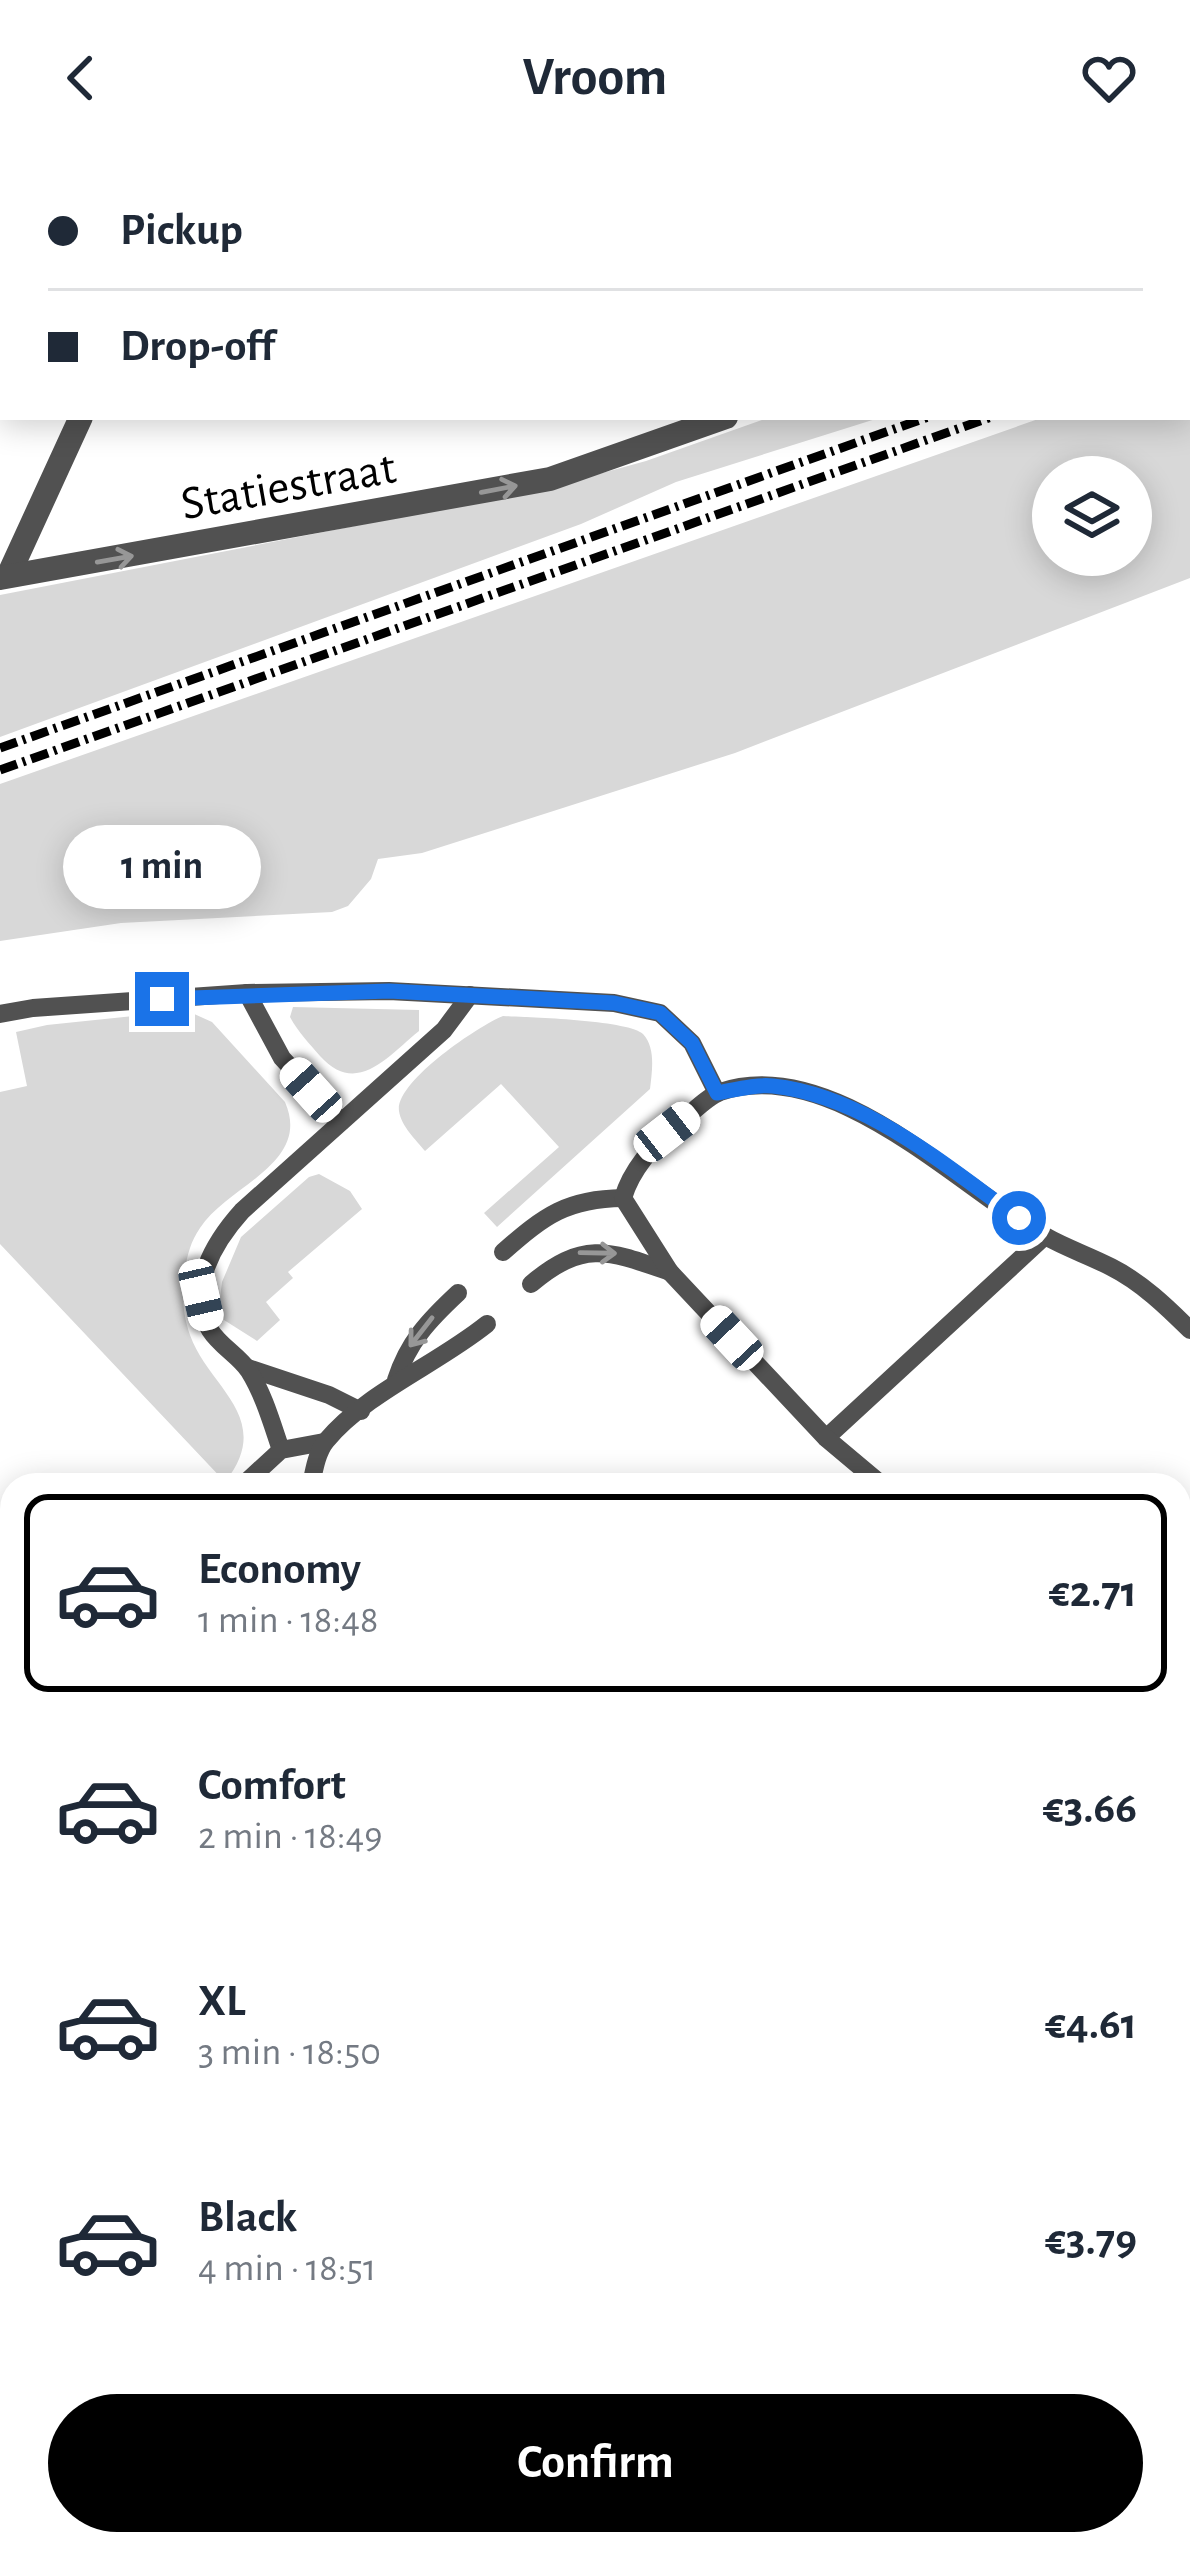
<!DOCTYPE html>
<meta charset="utf-8">
<style>
body{margin:0;font-family:"Alegreya Sans",sans-serif;background:#f2f2f3;color:#1f2937;height:100vh;display:flex;flex-direction:column;font-size:45px;white-space:nowrap}
*{box-sizing:border-box;margin:0}
p{font-size:39px;color:#747a83}
.icon{flex:none;width:66px;height:66px;fill:none;stroke:currentColor;stroke-width:2;stroke-linecap:round;stroke-linejoin:round}
.map{position:relative;flex:1;overflow:hidden}
.sheet{position:absolute;left:0px;top:1317px;width:1191px;height:1083px;display:flex;flex-direction:column;background:#fff;border-radius:36px 36px 0 0;box-shadow:0 6px 30px #0003}
.sheet>*{flex:none}
.hud{position:absolute;left:0px;top:0px;width:1191px;height:264px;box-shadow:0 6px 30px #0003;display:grid;align-content:center;height:264px;padding:0 48px;background:#fff}
.buttons{position:absolute;left:1032px;top:300px;display:grid;gap:24px}
.buttons a{display:grid;place-items:center;width:120px;height:120px;border-radius:50%;background:#fff;box-shadow:0 6px 30px #0003;font-size:60px}
.end{position:absolute;width:54px;height:54px;margin:-27px;border:15px solid #1a73e8;background:#fff;box-shadow:0 0 0 6px #fff}
.from{border-radius:50%}
.bubble{position:absolute;height:84px;border-radius:42px;background:#fff;box-shadow:0 6px 30px #0003;font-size:39px;font-weight:700;line-height:84px;text-align:center}
.car{position:absolute;width:36px;height:72px;margin:-36px -18px;border-radius:15px;box-shadow:0 0 9px 3px #0007;background:linear-gradient(#fff 24%,#345 0 40%,#fff 0 76%,#345 0 86%,#fff 0)}
.hud b{display:flex;align-items:center;gap:42px;height:114px;font-size:45px}
.hud b+b{border-top:3px solid #e0e1e3}
.hud i{width:30px;height:30px;background:#1f2937}
ul{padding:21px 0 0;list-style:none}
li{display:flex;align-items:center;gap:36px;height:198px;margin:0 24px 18px;padding:0 24px;border:6px solid transparent;border-radius:24px}
li div{flex:1}
li b{display:block;font-size:45px}
li em{font-style:normal;font-weight:700}
li.on{border-color:#000}
li>.icon{width:108px;height:108px;stroke-width:1.5}
.button{display:flex;gap:24px;margin-top:auto;padding:24px 48px}
.button a{flex:1;height:138px;border-radius:72px;background:#000;color:#fff;font-size:48px;font-weight:700;line-height:138px;text-align:center}
header{display:flex;justify-content:space-between;align-items:center;height:156px;padding:0 48px;background:#fff;font-size:54px;font-weight:700}
.map>svg:first-child{display:block}
</style>
<header><svg class="icon" aria-label="back" viewBox="0 0 24 24"><path d="M15 5l-7 7 7 7"/></svg>Vroom<svg class="icon" aria-label="heart" viewBox="0 0 24 24"><path d="M12 20l-8-8c-3-5 5-10 8-4 3-6 11-1 8 4z"/></svg></header>
<div class="map">
<svg width="1190" height="2399" viewBox="0 0 1190 2399">
<rect width="100%" height="100%" fill="#fff"/>
<g fill="#d8d8d8" fill-rule="evenodd">
<path d="M1190 209V422L735 597 422 697 378 703 371 723 348 750 332 756 121 767 0 785V628L1044 261H1188ZM1053 321H1131V399H1053Z"/>
<polygon points="770,261 882,261 676,326 581,368 0,581 0,439 540,334 646,305"/>
<path d="M293 851 419 854V875C388 900 357 941 320 900 309 887 298 876 290 861Z"/>
<path d="M172 856 192 857 212 866 285 946C312 1008 228 1029 200 1072 191 1085 187 1099 185 1115 181 1136 183 1159 190 1179 208 1231 276 1262 225 1326L0 1088V936L27 930 16 876 47 869Z"/>
<path d="M503 860C527 861 629 864 643 878 656 892 652 915 650 933L497 1071 484 1057 559 991 501 928 425 995C416 984 401 970 399 955 395 926 478 870 503 860Z"/>
<polygon points="319,1018 350,1035 362,1053 288,1116 293,1122 266,1146 280,1164 257,1185 224,1164 219,1150 222,1126 241,1081 309,1021"/>
<polygon points="0,1849 12,1863 12,2388 106,2388 98,2399 0,2399"/>
</g>
<g fill="none" stroke-linecap="round" stroke-linejoin="round">
<g stroke="#515151" stroke-width="18">
<polyline points="247,837 282,902 341,966"/>
<polyline points="0,858 33,852 247,837 389,835 614,847 660,857 692,887 717,937"/>
<path d="M503 1096C545 1059 567 1043 623 1042"/>
<path d="M531 1128C584 1083 610 1095 670 1116"/>
<polyline points="248,1212 329,1239 361,1255"/>
<path d="M396 1224C408 1186 429 1164 458 1137"/>
<polyline points="826,1282 1045,1080"/>
<path d="M281 1294C272 1268 264 1239 249 1215 239 1200 220 1190 210 1174 185 1133 215 1085 242 1055L444 874 470 839"/>
<polyline points="243,1329 281,1294 324,1286"/>
<path d="M311 1329C314 1314 317 1296 326 1285 367 1236 436 1209 487 1168"/>
<path d="M882 1329 826 1282 670 1116 623 1042C632 1011 658 984 683 964 694 955 707 941 720 936 831 898 957 1029 1045 1080 1066 1092 1090 1100 1111 1111 1141 1126 1167 1151 1190 1174"/>
<polyline points="1179,1387 1190,1378"/>
<polyline points="1179,1676 1190,1688"/>
<polyline points="1179,2120 1190,2102"/>
<polyline points="898,2399 910,2388"/>
</g>
<g stroke="#515151" stroke-width="24">
<polyline points="146,3 146,0"/>
<polyline points="1188,103 1190,103"/>
<polyline points="9,418 81,261"/>
<polyline points="0,422 550,323 726,261"/>
</g>
<g stroke="#000" stroke-width="9" stroke-dasharray="18 6 3 6" stroke-linecap="butt">
<polyline points="1188,168 1190,167"/>
<polyline points="1188,191 1190,190"/>
<polyline points="0,592 928,261"/>
<polyline points="0,614 991,261"/>
</g>
</g>
<defs><path id="oneway-shaft" d="M-6 0H5M1.5-3L5.5 0L1.5 3" fill="none" stroke-width="1.6" stroke-linecap="round" stroke-linejoin="round" transform="scale(3)"/></defs>
<g stroke="#979797">
<use href="#oneway-shaft" transform="translate(499 333) rotate(-11)"/>
<use href="#oneway-shaft" transform="translate(115 403) rotate(-10)"/>
<use href="#oneway-shaft" transform="translate(598 1097) rotate(1)"/>
<use href="#oneway-shaft" transform="translate(421 1176) rotate(128)"/>
</g>
<g fill="none" stroke-linecap="round" stroke-linejoin="round">
<path stroke="#1a73e8" stroke-width="15" d="M162 843 389 835 614 847 660 857 692 887 717 937C734 934 756 928 773 930 866 940 945 1010 1019 1062"/>
</g>
<g text-anchor="middle" stroke-width="9" stroke-linejoin="round" paint-order="stroke">
<g font-size="48" fill="#000" stroke="#fff">
<text transform="translate(288 328) rotate(-10)" y="17">Statiestraat</text>
</g>
</g>
</svg>
<div class="buttons">
<a><svg class="icon" aria-label="layers" viewBox="0 0 24 24"><path d="M12 4l9 5-9 5-9-5zM3 14l9 5 9-5"/></svg></a>
</div>
<i class="end from" style="left:1019px;top:1062px"></i>
<i class="end" style="left:162px;top:843px"></i>
<div class="bubble" style="left:63px;top:669px;width:198px">1 min</div>
<i class="car" style="left:311px;top:934px;rotate:318deg"></i>
<i class="car" style="left:667px;top:976px;rotate:52deg"></i>
<i class="car" style="left:201px;top:1139px;rotate:167deg"></i>
<i class="car" style="left:732px;top:1182px;rotate:317deg"></i>
<div class="hud">
<b><i class="from"></i>Pickup</b>
<b><i></i>Drop-off</b>
</div>
<section class="sheet">
<ul>
<li class="on"><svg class="icon" aria-label="car" viewBox="0 0 24 24"><path d="M5 17H2v-5l4-1 3-4h7l3 4 3 1v5h-3M9 17h6M6 11h13"/><circle cx="7" cy="17" r="2"/><circle cx="17" cy="17" r="2"/></svg><div><b>Economy</b><p>1 min · 18:48</p></div><em>€2.71</em></li>
<li><svg class="icon" aria-label="car" viewBox="0 0 24 24"><path d="M5 17H2v-5l4-1 3-4h7l3 4 3 1v5h-3M9 17h6M6 11h13"/><circle cx="7" cy="17" r="2"/><circle cx="17" cy="17" r="2"/></svg><div><b>Comfort</b><p>2 min · 18:49</p></div><em>€3.66</em></li>
<li><svg class="icon" aria-label="car" viewBox="0 0 24 24"><path d="M5 17H2v-5l4-1 3-4h7l3 4 3 1v5h-3M9 17h6M6 11h13"/><circle cx="7" cy="17" r="2"/><circle cx="17" cy="17" r="2"/></svg><div><b>XL</b><p>3 min · 18:50</p></div><em>€4.61</em></li>
<li><svg class="icon" aria-label="car" viewBox="0 0 24 24"><path d="M5 17H2v-5l4-1 3-4h7l3 4 3 1v5h-3M9 17h6M6 11h13"/><circle cx="7" cy="17" r="2"/><circle cx="17" cy="17" r="2"/></svg><div><b>Black</b><p>4 min · 18:51</p></div><em>€3.79</em></li>
</ul>
<div class="button"><a>Confirm</a></div>
</section>
</div>
